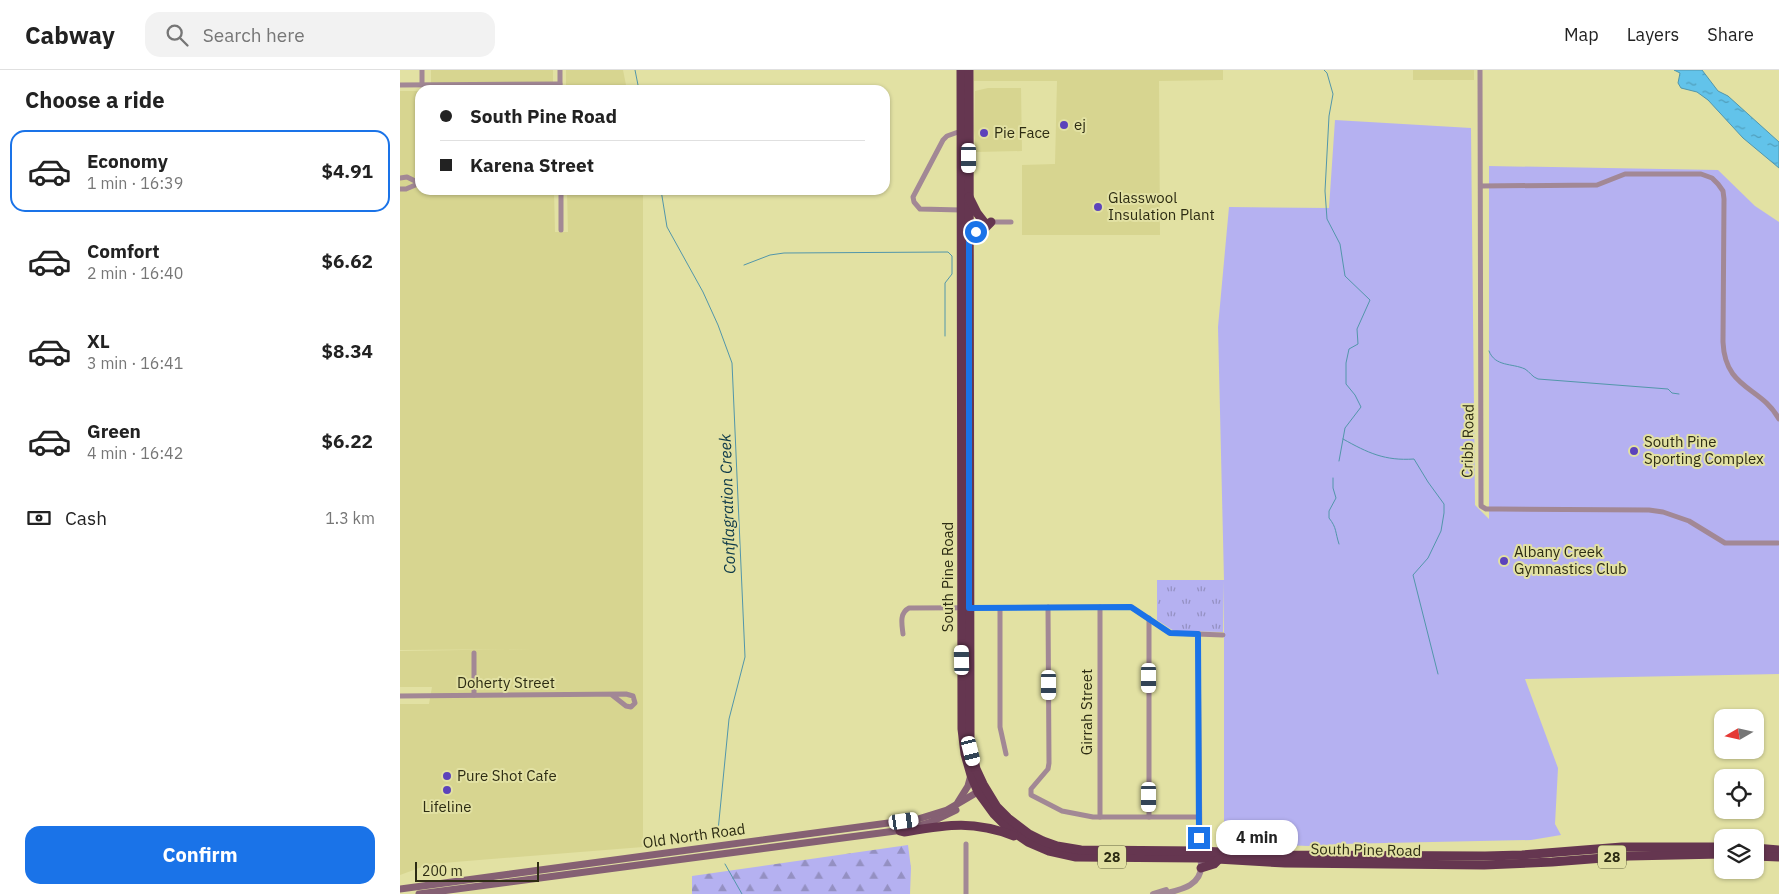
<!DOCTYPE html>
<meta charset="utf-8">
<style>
body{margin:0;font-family:"IBM Plex Sans",sans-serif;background:#f2f2f2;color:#222;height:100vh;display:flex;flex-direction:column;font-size:19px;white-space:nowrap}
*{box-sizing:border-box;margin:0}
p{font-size:16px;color:#767676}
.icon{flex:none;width:28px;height:28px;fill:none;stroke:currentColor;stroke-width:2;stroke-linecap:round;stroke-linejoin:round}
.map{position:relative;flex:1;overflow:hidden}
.sheet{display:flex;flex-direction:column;background:#fff;width:400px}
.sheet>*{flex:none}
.top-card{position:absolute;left:15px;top:15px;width:475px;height:110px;border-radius:15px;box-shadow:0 1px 4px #0004;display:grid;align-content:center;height:110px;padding:0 25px;background:#fff}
.needle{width:32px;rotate:261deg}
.buttons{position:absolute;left:1314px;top:639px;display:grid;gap:10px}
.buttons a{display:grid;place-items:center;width:50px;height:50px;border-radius:10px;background:#fff;box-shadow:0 1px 4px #0004;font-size:25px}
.scale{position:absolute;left:15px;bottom:12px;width:124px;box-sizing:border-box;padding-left:5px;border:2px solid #2d2c13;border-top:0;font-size:14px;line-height:18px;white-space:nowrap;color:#2d2c13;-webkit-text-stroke:4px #e2e1a3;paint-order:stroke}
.end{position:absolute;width:22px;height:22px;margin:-11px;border:6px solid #1a73e8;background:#fff;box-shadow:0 0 0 2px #fff}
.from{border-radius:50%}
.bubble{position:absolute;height:35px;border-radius:15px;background:#fff;box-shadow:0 1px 4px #0004;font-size:16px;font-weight:700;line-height:35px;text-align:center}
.car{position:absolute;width:15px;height:30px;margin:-15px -8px;border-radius:6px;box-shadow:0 0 4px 1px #0007;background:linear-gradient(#fff 24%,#345 0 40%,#fff 0 76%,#345 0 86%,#fff 0)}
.top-card b{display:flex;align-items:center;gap:18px;height:48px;font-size:19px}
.top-card b+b{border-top:1px solid #e0e0e0}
.top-card i{width:12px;height:12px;background:#222}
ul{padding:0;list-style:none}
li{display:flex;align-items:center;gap:15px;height:82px;margin:0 10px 8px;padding:0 15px;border:2px solid transparent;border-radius:15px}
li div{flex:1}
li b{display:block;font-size:19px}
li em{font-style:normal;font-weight:700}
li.on{border-color:#1a73e8}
li>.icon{width:45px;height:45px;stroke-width:1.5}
h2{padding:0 25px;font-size:22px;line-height:60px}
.pay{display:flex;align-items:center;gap:12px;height:55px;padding:0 25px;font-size:19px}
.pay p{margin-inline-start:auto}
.button{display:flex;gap:10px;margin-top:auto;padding:10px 25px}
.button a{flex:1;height:58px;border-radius:15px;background:#1a73e8;color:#fff;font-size:20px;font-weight:700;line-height:58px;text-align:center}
header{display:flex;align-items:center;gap:30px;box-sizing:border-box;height:70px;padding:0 25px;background:#fff;border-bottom:1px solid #e0e0e0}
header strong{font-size:24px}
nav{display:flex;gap:28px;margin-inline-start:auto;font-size:18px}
.search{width:350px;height:45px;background:#f2f2f2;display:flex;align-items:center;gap:12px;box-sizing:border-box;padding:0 18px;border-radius:15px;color:#767676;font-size:19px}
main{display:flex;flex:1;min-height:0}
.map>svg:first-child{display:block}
</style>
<header>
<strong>Cabway</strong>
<div class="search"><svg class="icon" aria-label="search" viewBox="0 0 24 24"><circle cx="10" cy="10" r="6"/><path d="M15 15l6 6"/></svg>Search here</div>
<nav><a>Map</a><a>Layers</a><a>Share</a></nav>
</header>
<main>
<section class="sheet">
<h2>Choose a ride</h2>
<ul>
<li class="on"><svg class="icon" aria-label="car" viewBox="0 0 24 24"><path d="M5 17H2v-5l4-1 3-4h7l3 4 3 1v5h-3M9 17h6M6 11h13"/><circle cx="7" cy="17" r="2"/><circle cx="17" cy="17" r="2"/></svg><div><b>Economy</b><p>1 min · 16:39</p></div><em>$4.91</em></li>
<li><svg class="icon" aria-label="car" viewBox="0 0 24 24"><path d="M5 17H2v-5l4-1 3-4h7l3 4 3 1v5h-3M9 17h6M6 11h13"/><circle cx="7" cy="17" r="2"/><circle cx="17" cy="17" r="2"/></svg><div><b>Comfort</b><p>2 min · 16:40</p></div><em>$6.62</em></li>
<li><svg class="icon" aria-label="car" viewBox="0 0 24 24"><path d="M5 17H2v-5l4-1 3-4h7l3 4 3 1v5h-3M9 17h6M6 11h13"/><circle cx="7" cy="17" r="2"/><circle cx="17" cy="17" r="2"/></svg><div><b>XL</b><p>3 min · 16:41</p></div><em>$8.34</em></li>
<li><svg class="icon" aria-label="car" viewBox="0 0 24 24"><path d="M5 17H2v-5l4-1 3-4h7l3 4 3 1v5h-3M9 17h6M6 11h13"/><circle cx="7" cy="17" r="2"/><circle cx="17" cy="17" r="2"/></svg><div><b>Green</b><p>4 min · 16:42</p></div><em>$6.22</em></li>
</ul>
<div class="pay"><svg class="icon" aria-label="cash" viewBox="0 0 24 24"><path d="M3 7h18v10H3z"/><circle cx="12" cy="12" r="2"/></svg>Cash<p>1.3 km</p></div>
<div class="button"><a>Confirm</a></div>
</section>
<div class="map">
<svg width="1379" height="824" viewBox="0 0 1379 824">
<defs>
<pattern id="forest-firs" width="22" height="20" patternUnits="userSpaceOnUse" patternTransform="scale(1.25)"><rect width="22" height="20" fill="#b5b1f1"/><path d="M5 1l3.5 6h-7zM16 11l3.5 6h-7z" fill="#9490c2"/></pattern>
<pattern id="park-tufts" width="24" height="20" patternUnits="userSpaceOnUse" patternTransform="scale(1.25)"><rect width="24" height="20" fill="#b5b1f1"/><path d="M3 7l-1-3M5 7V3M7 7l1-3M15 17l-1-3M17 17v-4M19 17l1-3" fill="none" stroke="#9490c2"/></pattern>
<pattern id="water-ripples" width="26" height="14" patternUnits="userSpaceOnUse" patternTransform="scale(1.25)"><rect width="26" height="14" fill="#62c3ea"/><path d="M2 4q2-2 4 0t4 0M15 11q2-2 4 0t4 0" fill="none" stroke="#519fbc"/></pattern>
</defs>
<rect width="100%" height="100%" fill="#e2e1a3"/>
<g fill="#d7d590">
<rect x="31" y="0" width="122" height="20"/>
<polygon points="166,0 223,0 227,20 166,20"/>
<polygon points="574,0 823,0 823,10 759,11 760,165 622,165 622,95 655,94 657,11 574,11"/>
<rect x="1013" y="0" width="61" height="10"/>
<polygon points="588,18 621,18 622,81 576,82 574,61 575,21"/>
<polygon points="0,21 20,21 20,120 154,120 155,162 168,162 167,120 243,120 243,777 30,794 0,805 0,634 29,634 32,617 0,617 0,581 134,579 0,580"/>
</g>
<polygon fill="#b5b1f1" points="935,50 1071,58 1075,435 1089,449 1089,96 1318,100 1355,136 1379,152 1379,604 1125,609 1158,698 1155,754 1161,765 1131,770 939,774 909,776 824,773 824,510 818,257 829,137 929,138"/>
<polygon fill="url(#forest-firs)" points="508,775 511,798 510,824 292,824 292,806"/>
<polygon fill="url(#park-tufts)" points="757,510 824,510 823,562 774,561 757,550"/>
<polygon fill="url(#water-ripples)" stroke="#5296aa" points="1274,0 1302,0 1318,21 1328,26 1379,72 1379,98 1343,68 1308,30 1297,22 1281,18 1278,13 1280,3"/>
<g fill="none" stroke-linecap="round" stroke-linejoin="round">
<g stroke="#5296aa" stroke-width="1">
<polyline points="235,0 239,20"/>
<polyline points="924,0 927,3 933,24 929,46 925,121 927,149 940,174 945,206 970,230 957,259 958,274 949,279 946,293 946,314 955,325 961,337 945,358 939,391"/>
<polyline points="261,120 267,157 303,222 318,255 332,293 345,587 329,649 318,761"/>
<polyline points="344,195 370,185 384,183 548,182 552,186 552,204 545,213 545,266"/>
<path d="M1089 281C1095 297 1112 293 1125 299 1130 302 1132 307 1138 309L1268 319 1272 323 1279 324"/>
<path d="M943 369C968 383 985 391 1014 389L1028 412 1044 434V443L1041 461 1028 488 1013 505 1038 604"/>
<path d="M933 408V418L936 428 929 441V448C937 458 935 462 939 474"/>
<polyline points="325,794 342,824"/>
</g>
<g stroke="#a28895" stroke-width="5">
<polyline points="22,0 22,15"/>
<polyline points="160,0 160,20"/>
<polyline points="1080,0 1081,436 1086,439 1099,439 1249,440 1263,442 1289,451 1325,473 1378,473"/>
<polyline points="0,15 160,14"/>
<polyline points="561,61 547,66 543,70 513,127 514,132 520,139 561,140"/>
<polyline points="0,108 7,107 19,113"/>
<path d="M1081 116 1197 115 1225 104H1301L1312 108 1318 114 1323 121 1324 129 1323 272C1325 320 1361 316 1379 349"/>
<polyline points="0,119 6,119 20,113"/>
<polyline points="161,120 161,160"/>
<polyline points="567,152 611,152"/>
<polyline points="648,537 649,693 648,699 631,719 631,725 662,741 693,747 799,747"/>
<polyline points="700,537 700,747"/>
<polyline points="600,538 600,657 606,684"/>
<polyline points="749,548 749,747"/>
<path d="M503 564C502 555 499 543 509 538L731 537 770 563 823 565"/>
<polyline points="798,564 800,781"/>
<polyline points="74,583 74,625"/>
<polyline points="0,626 226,624 233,626 235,633 231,637 226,636 212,625"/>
<polyline points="566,774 566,824"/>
</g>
<g stroke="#a28895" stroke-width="6">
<polyline points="753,824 766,820"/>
<path d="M763 824C778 820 801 817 801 796 801 792 800 788 800 784"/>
</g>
<g stroke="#856073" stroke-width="7">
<polyline points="558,732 568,716 571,705"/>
<polyline points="515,757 531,752 556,740"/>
<polyline points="0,819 518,749 547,740 581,720"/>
<polyline points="19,824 503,760"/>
</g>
<g stroke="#653650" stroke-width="9">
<polyline points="561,0 562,659 565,684 571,705 578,722 594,744 609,759 628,772 649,781 676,787 800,788 885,793 1084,795 1152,792 1229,786 1322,784"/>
<polyline points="569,0 570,668 576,699 583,714 597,737 608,748 629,764 643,771 657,776 681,780 800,781 885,785 1085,786 1122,785 1222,777 1322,777"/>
<polyline points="569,127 577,143 584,152"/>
<polyline points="569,167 584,159 591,152"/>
<path d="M500 761 504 762C547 755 572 750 614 766"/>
<polyline points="1355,778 1379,780"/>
<polyline points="1355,786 1379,787"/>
<polyline points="801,798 814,794 819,789"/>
</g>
</g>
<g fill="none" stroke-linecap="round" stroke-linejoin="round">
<polyline stroke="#1a73e8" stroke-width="6" points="576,162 569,167 569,538 731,537 770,563 798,564 799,768"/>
</g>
<g fill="#5c43bb" stroke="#e2e1a3" stroke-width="2">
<circle cx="664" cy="55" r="5"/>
<circle cx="584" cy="63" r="5"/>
<circle cx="698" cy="137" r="5"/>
<circle cx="1234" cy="381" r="5"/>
<circle cx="1104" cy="491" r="5"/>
<circle cx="47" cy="706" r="5"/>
<circle cx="47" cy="720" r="5"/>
</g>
<g text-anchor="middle" stroke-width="4" stroke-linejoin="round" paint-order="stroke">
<g fill="#e2e1a3" stroke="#63623e" stroke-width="1">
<rect x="698" y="775.5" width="28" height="23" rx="4"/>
<rect x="1198" y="775.5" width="28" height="23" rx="4"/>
</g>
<g font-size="14" font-weight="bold" fill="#2d2c13">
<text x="712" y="792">28</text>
<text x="1212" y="792">28</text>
</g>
<g font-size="15" fill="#2d2c13" stroke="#e2e1a3" text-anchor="start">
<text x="674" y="60">ej</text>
<text x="594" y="68">Pie Face</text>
<text x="708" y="133">Glasswool<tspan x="708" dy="17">Insulation Plant</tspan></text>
<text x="1244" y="377">South Pine<tspan x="1244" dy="17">Sporting Complex</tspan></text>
<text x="1114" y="487">Albany Creek<tspan x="1114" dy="17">Gymnastics Club</tspan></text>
<text x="57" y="711">Pure Shot Cafe</text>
<text x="47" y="742" text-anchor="middle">Lifeline</text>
</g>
<g font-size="15" fill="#2d2c13" stroke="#e2e1a3">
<text transform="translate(1068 371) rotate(-89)" y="5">Cribb Road</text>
<text transform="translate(548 507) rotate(-90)" y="5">South Pine Road</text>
<text x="106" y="618">Doherty Street</text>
<text transform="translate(687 642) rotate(-90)" y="5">Girrah Street</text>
<text transform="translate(294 766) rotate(-8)" y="5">Old North Road</text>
<text transform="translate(966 780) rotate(1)" y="5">South Pine Road</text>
</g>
<g font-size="16" font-style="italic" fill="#0d3949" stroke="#e2e1a3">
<text transform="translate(327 434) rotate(-92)" y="6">Conflagration Creek</text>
</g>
</g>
</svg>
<div class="buttons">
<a><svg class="needle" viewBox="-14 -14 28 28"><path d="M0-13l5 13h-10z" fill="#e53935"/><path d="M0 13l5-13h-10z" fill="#767676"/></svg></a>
<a><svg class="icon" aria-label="locate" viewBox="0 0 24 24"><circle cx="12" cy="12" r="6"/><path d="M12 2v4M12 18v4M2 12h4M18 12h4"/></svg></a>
<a><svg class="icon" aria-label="layers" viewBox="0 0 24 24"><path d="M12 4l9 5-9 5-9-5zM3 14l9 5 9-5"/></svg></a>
</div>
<div class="scale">200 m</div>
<i class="end from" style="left:576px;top:162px"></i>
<i class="end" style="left:799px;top:768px"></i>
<div class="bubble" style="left:816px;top:750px;width:82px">4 min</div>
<i class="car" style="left:569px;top:88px;rotate:180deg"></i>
<i class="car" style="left:562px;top:590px;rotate:359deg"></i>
<i class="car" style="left:749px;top:608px;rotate:180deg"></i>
<i class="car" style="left:649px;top:615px;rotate:180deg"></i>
<i class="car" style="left:571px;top:681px;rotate:166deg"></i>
<i class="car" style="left:749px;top:727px;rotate:180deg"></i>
<i class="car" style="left:504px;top:751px;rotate:82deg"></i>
<div class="top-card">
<b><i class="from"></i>South Pine Road</b>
<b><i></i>Karena Street</b>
</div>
</div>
</main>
